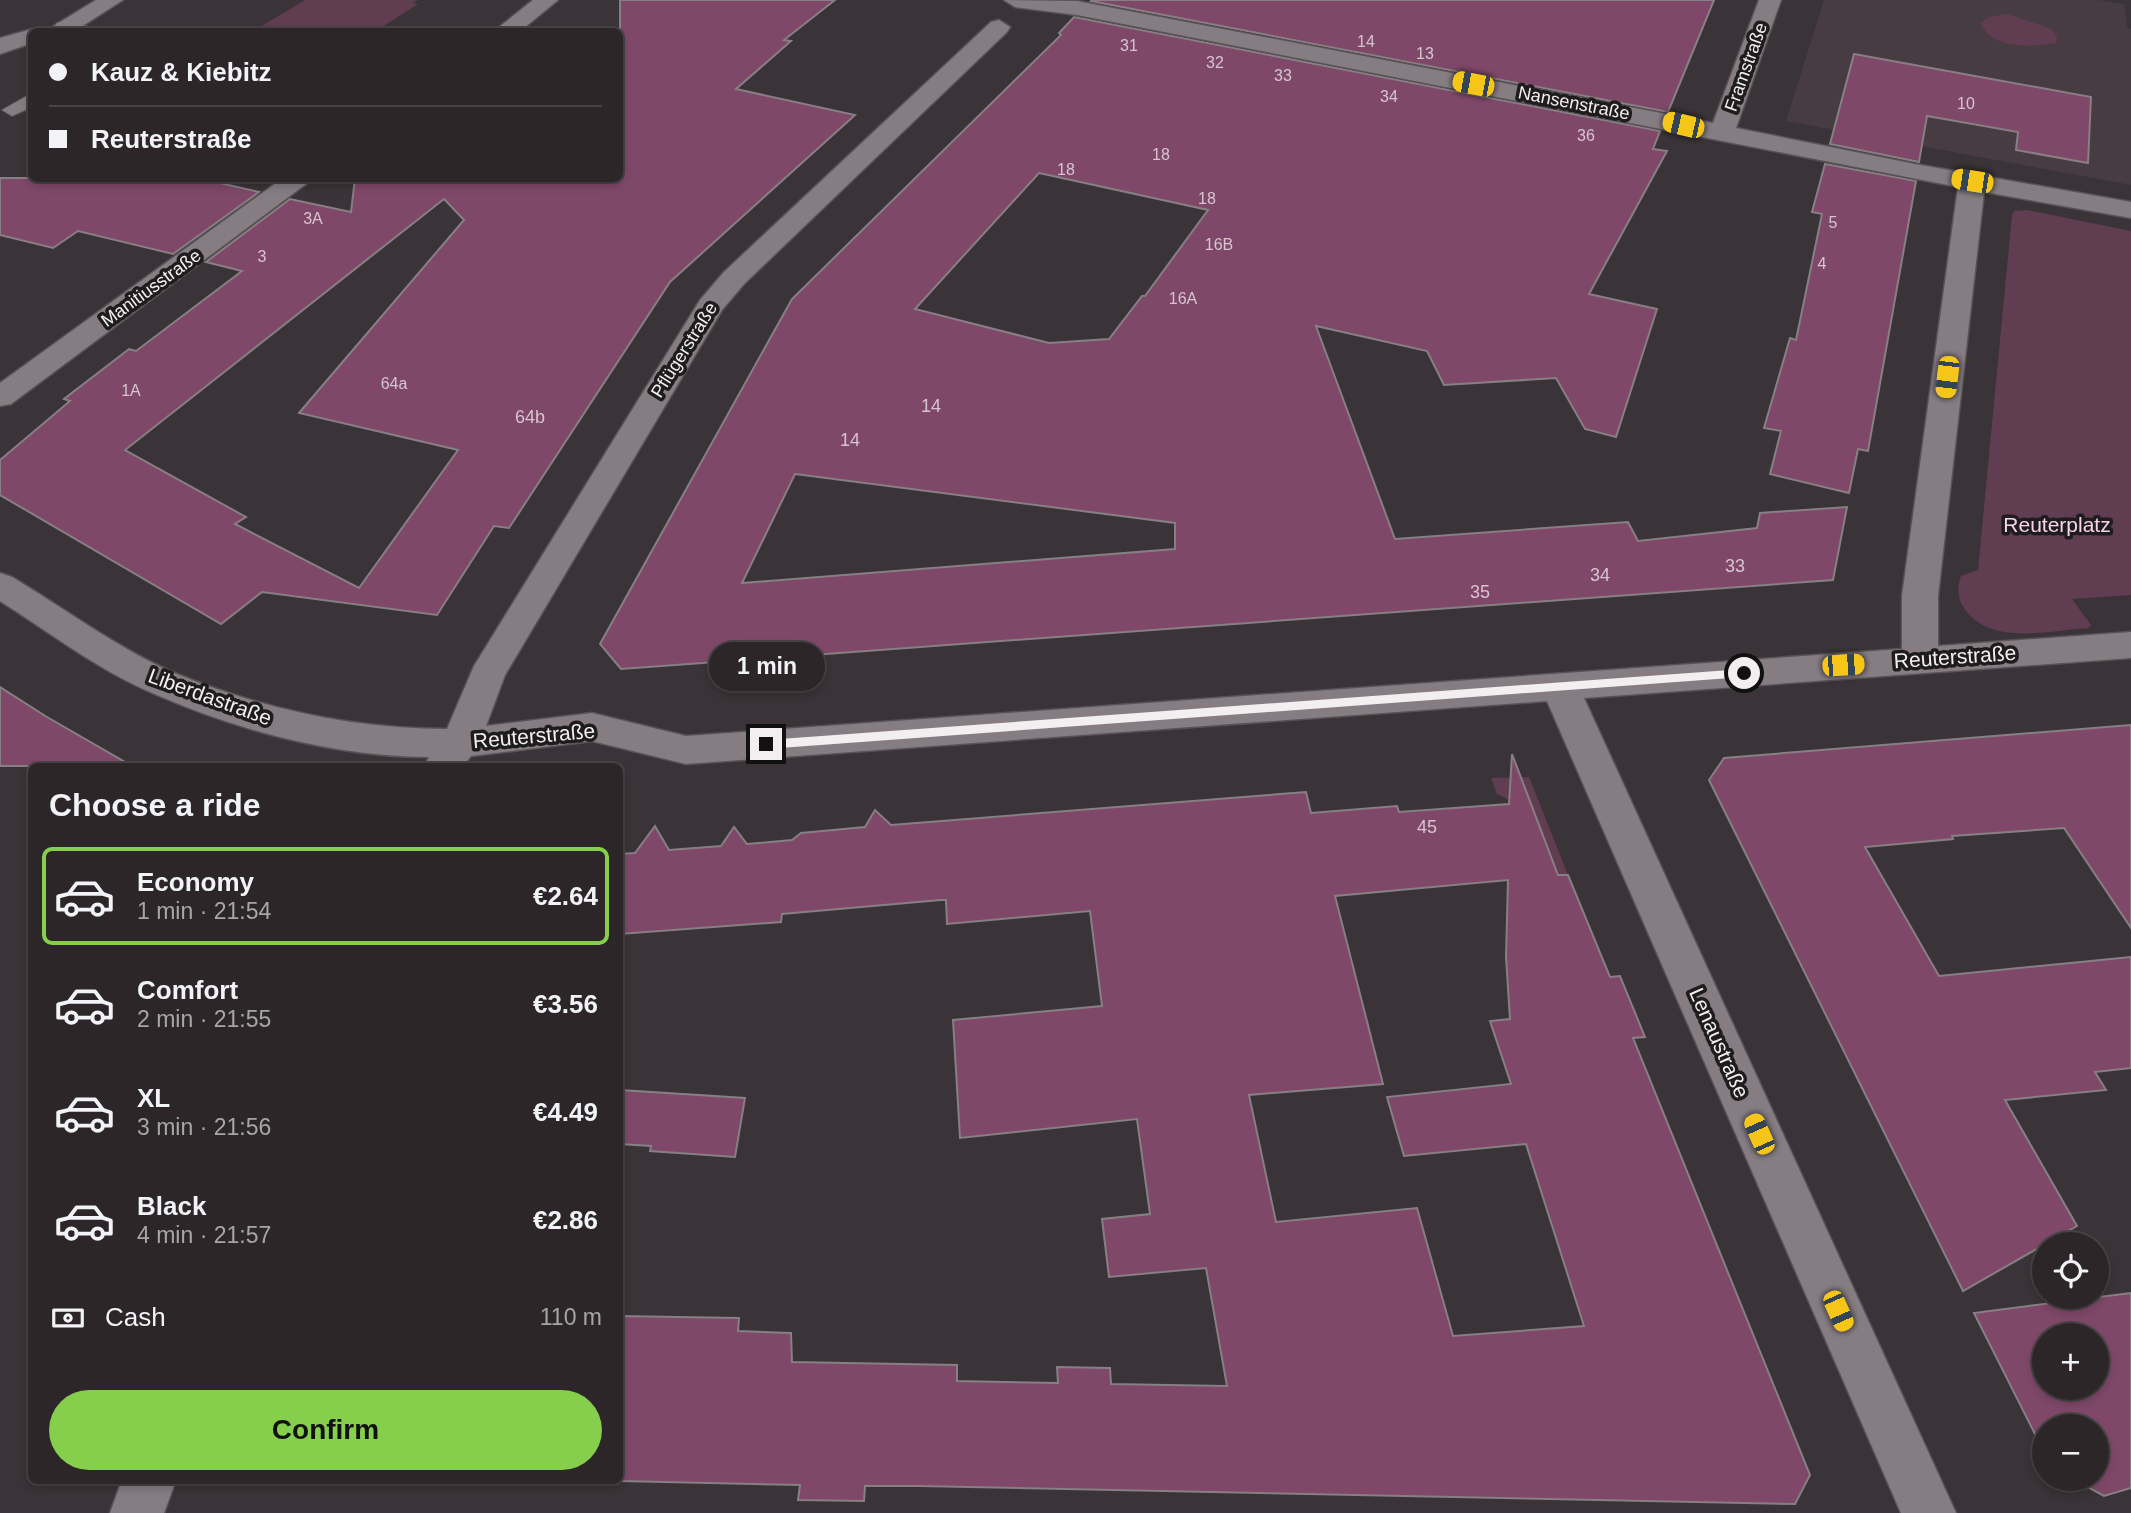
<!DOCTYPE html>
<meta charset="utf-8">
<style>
body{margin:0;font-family:Arial,sans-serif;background:#342e31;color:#f1f3f6;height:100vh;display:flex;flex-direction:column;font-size:26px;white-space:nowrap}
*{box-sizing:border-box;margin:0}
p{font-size:23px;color:#a6a5a8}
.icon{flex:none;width:38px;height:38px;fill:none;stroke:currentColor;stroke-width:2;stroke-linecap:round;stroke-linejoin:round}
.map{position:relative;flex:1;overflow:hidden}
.side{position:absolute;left:28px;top:763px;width:595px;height:721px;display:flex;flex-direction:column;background:#2c2629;border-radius:10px;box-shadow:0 4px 10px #0003,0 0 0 2px #484346}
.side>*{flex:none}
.top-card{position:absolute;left:28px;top:28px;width:595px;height:154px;border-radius:10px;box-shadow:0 4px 10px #0003,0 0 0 2px #484346;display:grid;align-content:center;height:154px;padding:0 21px;background:#2c2629}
.fabs{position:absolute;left:2032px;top:1232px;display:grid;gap:14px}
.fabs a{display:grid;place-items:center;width:77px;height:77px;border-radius:50%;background:#2c2629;box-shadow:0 4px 10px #0003,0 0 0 2px #484346;font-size:35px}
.end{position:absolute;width:32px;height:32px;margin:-16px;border:9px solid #f3eff1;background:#111;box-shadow:0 0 0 4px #111}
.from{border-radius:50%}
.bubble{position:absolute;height:49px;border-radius:24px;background:#2c2629;box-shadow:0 4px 10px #0003,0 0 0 2px #484346;font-size:23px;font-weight:700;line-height:49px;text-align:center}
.car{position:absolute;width:21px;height:42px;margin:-21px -10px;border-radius:9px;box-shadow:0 0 5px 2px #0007;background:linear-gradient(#f5c518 24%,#345 0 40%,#f5c518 0 76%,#345 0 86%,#f5c518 0)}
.top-card b{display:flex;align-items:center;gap:24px;height:66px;font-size:26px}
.top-card b+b{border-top:2px solid #484346}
.top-card i{width:18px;height:18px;background:#f1f3f6}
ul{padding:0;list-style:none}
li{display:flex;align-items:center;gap:21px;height:98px;margin:0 14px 10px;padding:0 7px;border:4px solid transparent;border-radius:10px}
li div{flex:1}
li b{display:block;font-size:26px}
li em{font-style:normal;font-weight:700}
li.current{border-color:#85cf4c}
li>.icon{width:63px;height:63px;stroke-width:1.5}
h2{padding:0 21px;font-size:32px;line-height:84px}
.pay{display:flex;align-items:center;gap:18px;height:77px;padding:0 21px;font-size:26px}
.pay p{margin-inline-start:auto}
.button{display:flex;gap:14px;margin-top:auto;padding:14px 21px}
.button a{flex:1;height:80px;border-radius:42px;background:#85cf4c;color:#111;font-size:28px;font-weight:700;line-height:80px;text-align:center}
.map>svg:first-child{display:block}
</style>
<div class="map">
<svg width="2131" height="1513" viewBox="0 0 2131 1513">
<rect width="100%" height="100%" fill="#3a3337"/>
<polygon fill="#483c43" points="1824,0 2098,0 2124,4 2127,28 2131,29 2131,185 1786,121"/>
<g fill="#613d52">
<polygon points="305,0 418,0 413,3 418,4 376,31 253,31"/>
<path d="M2007 14 2052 29 2057 37 2056 43C2030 47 1993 50 1980 23L1989 17Z"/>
<path d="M2027 210 2131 231V595L2072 599 2091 625 2089 628C2050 630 1990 647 1964 608 1957 598 1957 587 1961 576L1978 570 2012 215 2014 211Z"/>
<path d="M1529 777 1568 875H1558C1544 838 1536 811 1497 794L1491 778Z"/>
</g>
<g fill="#7f4869" stroke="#877f83" stroke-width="2" fill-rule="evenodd">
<path d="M620 0H835L784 40 791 41 736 89 855 115 670 282 509 528 494 526 437 615 262 592 221 624 0 495V460L70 401 64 399 129 349 136 351 242 271 206 262 290 199 351 212 355 178H620ZM444 199 464 220 299 413 458 450 359 588 235 524 246 517 125 450Z"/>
<polygon points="1714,0 1668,112 1091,1 1092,0"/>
<path d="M1074 17 1660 131 1653 149 1667 151 1589 294 1657 309 1616 437 1585 429 1556 378 1444 385 1427 351 1316 326 1395 539 1628 522 1638 541 1757 528 1760 513 1847 507 1833 580 621 669 600 644 792 299 1061 35 1059 33ZM1039 173 1208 210 1145 296H1142L1109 339 1049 343 915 309ZM795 474 1175 523V549L742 583Z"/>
<polygon points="1854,54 2091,97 2088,163 2016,150 2018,132 1927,116 1919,162 1830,144"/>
<polygon points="1825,164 1916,181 1868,451 1858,449 1849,493 1770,474 1781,431 1764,428 1790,338 1796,340 1822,214 1812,212"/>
<polygon points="0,178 198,178 259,192 173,254 78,231 53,248 0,235"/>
<polygon points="0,687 47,717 132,766 0,766"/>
<polygon points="2131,725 2131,928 2064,828 1952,836 1953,839 1865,847 1939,976 2131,957 2131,1068 2095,1072 2106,1090 2005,1100 2077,1226 1963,1291 1709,780 1724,758"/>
<path d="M1512 754 1558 875H1568L1610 977 1620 976 1645 1037 1633 1038 1810 1475 1795 1504 919 1486H865L864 1501 798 1500 800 1485 620 1481V1316L739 1318 738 1331 791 1333 792 1362 957 1365V1381L1058 1383 1057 1367 1110 1368 1111 1384 1227 1386 1206 1268 1109 1277 1102 1219 1150 1214 1137 1119 960 1138 953 1020 1102 1006 1090 911 947 924 946 900H941L782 914 781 922 620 934V854L635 853 655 826 669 850 721 846 734 827 747 844 792 840 801 833 865 827 875 810 891 825 1306 792 1311 813 1397 806 1399 812 1509 804ZM1508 880 1506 957 1510 1019 1490 1021 1511 1084 1387 1097 1404 1156 1526 1144 1584 1326 1453 1336 1417 1208 1276 1222 1249 1095 1383 1084 1335 896Z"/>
<polygon points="620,1090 745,1098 735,1157 650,1151 651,1146 620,1144"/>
<path d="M2131 1293V1488L2104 1496 2073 1479H2096V1426H2044V1452L1974 1313ZM2044 1335H2096V1388H2044Z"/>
</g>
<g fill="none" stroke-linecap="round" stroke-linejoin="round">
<defs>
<g id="lane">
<polygon points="64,21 94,28 96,32 57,31 55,27 57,23"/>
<polygon points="32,93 32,107 12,116 2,110"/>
</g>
<g id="street">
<polygon points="96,0 123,0 73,32 44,32"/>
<polygon points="533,0 558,0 519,32 493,32"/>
<path d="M1004 0 1077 1 1713 123 1759 0H1781L1736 128 1915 164 2131 202V218L1984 192 1938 596V646L2131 632V658L1584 698 1956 1513H1901L1547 701 686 764 592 741 471 756 463 766H430L427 761 429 757C335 757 236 730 150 692 97 669 49 632 0 601V573L12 577C64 608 123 652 177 674 263 709 354 729 447 729L474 666 700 300 724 272 991 22 999 20 1010 27 1007 32 744 284 722 310 505 675 486 726 592 713 686 736 1902 649V596L1958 187 1077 15 1015 7Z"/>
<polygon points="32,29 40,32 32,32 32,43 0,54 0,38"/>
<polygon points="283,178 314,178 11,404 0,406 0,383"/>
<polygon points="122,1480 176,1480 164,1513 110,1513"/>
</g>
</defs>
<use href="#lane" stroke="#585255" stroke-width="2"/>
<use href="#street" stroke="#585255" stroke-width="3"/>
<use href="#lane" fill="#857d82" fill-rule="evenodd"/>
<use href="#street" fill="#857d82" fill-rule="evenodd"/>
</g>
<polygon fill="#f3eff1" points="1744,669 1749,673 1744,677 766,749 760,744 766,740"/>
<g text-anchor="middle" stroke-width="7" stroke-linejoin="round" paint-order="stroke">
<g font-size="16" fill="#d6c5cf">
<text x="1366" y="47">14</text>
<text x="1129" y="51">31</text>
<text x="1425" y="59">13</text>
<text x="1215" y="68">32</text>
<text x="1283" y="81">33</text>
<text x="1389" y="102">34</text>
<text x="1966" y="109">10</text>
<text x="1586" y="141">36</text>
<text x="1161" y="160">18</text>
<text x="1066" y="175">18</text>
<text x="1207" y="204">18</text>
<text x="313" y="224">3A</text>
<text x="1833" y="228">5</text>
<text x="1219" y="250">16B</text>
<text x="262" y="262">3</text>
<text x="1822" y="269">4</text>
<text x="1183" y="304">16A</text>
<text x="394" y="389">64a</text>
<text x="131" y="396">1A</text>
</g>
<g font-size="18" fill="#f3eff1" stroke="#1f1c1e">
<text transform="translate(1746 67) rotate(-70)" y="6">Framstraße</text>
<text transform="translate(1574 103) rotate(11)" y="6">Nansenstraße</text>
<text transform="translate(151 288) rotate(-36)" y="6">Manitiusstraße</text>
<text transform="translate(684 350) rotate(-58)" y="6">Pflügerstraße</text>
</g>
<g font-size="18" fill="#d6c5cf">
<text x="931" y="412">14</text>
<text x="530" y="423">64b</text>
<text x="850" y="446">14</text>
<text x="1735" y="572">33</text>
<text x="1600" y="581">34</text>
<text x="1480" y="598">35</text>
<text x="1427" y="833">45</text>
</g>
<g font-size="21" fill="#f6d3e6" stroke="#1f1c1e">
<text x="2057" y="532">Reuterplatz</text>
</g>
<g font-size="21" fill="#f3eff1" stroke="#1f1c1e">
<text transform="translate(1955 657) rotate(-4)" y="7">Reuterstraße</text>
<text transform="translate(210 697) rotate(20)" y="7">Liberdastraße</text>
<text transform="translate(534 736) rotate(-5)" y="7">Reuterstraße</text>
<text transform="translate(1719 1043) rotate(66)" y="7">Lenaustraße</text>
</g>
</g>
</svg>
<div class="fabs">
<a><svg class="icon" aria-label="locate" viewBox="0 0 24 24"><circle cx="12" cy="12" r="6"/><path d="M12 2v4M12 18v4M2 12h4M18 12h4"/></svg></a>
<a>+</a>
<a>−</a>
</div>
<i class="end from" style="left:1744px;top:673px"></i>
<i class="end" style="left:766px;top:744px"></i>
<div class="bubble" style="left:709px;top:642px;width:116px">1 min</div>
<i class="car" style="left:1473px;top:84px;rotate:281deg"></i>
<i class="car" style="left:1683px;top:125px;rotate:283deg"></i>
<i class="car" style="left:1972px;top:181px;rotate:279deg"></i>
<i class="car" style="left:1947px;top:377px;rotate:187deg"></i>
<i class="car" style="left:1843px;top:665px;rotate:86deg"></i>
<i class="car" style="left:1759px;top:1134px;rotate:336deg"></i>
<i class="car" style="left:1838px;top:1311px;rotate:156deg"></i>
<div class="top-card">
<b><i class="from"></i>Kauz &amp; Kiebitz</b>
<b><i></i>Reuterstraße</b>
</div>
<section class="side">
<h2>Choose a ride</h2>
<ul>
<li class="current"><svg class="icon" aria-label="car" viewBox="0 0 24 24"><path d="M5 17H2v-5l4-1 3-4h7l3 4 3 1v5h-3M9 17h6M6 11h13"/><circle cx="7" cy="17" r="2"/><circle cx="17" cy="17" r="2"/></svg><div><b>Economy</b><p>1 min · 21:54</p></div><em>€2.64</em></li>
<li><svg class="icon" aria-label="car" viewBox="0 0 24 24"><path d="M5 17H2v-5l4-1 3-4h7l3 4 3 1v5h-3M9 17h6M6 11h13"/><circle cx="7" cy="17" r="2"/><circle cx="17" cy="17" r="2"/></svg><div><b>Comfort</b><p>2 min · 21:55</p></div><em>€3.56</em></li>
<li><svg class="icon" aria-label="car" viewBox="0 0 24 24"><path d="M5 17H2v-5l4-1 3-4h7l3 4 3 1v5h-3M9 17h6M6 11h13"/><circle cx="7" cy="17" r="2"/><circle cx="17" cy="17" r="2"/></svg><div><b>XL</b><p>3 min · 21:56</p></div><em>€4.49</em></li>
<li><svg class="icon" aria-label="car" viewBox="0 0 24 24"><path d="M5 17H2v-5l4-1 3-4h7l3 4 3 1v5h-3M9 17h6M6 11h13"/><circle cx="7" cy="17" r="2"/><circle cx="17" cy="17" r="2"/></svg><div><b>Black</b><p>4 min · 21:57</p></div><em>€2.86</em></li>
</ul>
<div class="pay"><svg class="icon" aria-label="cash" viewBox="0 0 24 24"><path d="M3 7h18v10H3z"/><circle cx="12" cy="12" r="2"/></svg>Cash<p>110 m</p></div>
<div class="button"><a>Confirm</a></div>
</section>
</div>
